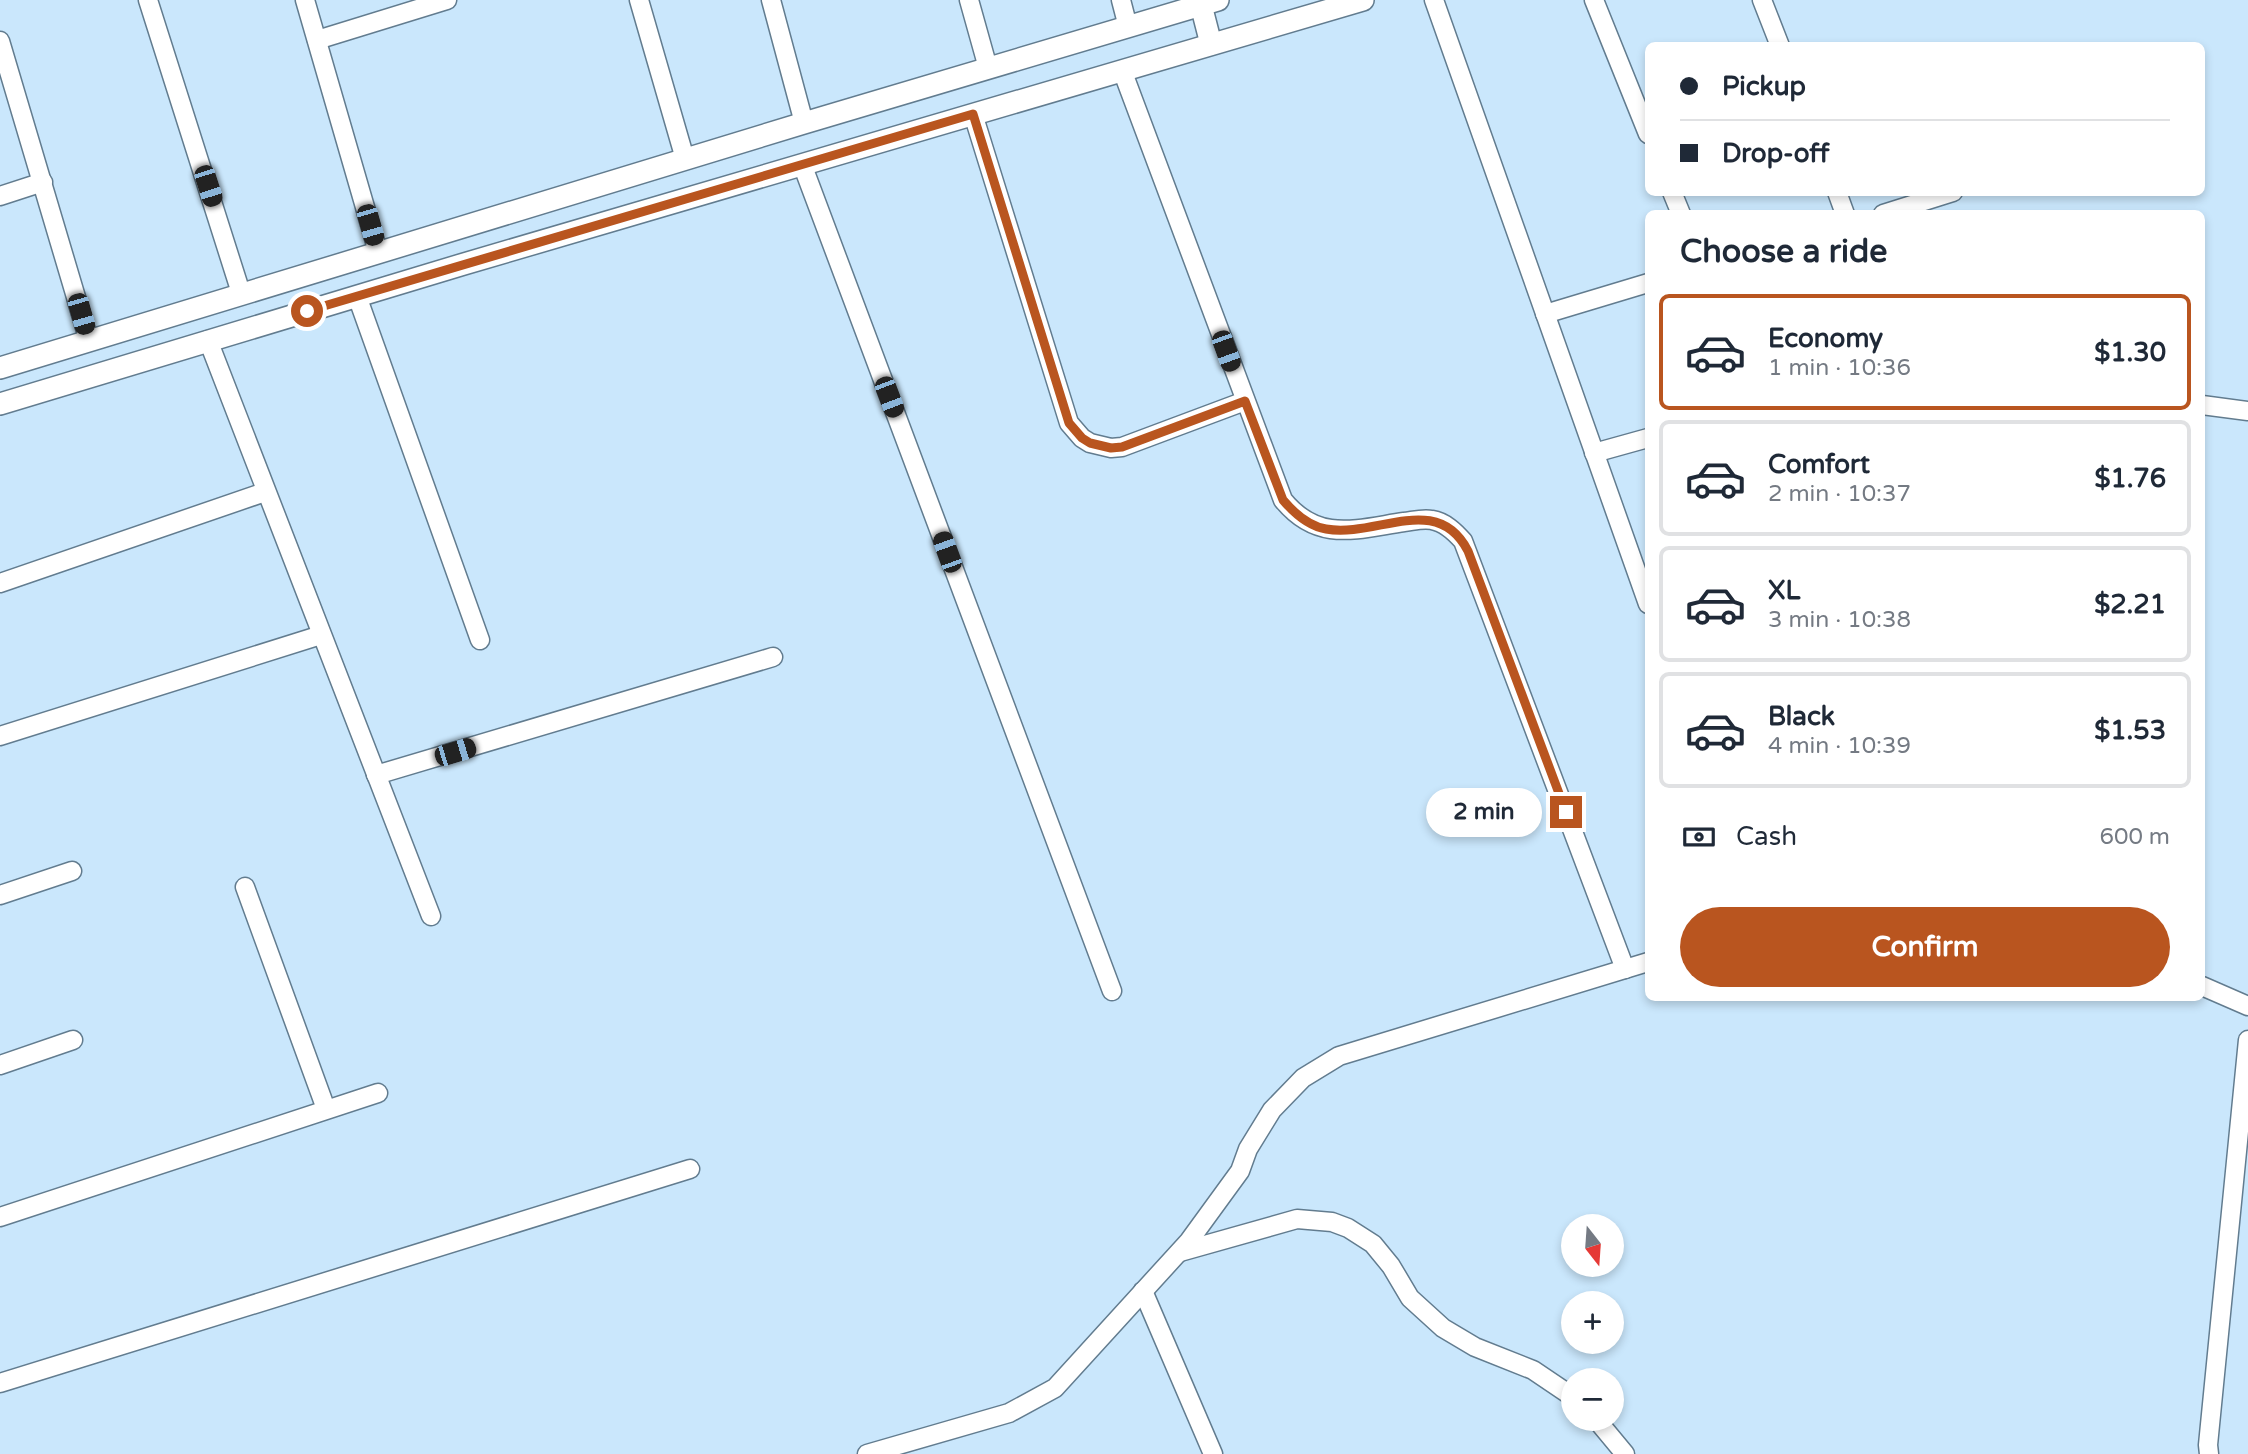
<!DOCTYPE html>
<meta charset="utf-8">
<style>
body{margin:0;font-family:"Varela Round",sans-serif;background:#f6f6f7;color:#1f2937;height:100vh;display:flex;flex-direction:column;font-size:26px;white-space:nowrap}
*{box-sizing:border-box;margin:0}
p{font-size:23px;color:#747a83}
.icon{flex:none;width:38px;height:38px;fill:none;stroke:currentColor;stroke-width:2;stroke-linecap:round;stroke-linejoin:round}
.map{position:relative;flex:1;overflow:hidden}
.drawer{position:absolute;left:1645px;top:210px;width:560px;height:791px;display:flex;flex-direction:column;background:#fff;border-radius:10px;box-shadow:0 4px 10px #0003}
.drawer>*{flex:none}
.hud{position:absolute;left:1645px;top:42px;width:560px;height:154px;border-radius:10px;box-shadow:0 4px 10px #0003;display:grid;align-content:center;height:154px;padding:0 35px;background:#fff}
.needle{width:46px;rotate:163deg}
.controls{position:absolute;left:1561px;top:1214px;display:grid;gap:14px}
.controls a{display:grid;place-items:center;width:63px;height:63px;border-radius:50%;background:#fff;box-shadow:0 4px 10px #0003;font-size:35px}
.end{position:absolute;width:32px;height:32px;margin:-16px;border:9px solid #b9551f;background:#fff;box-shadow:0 0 0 4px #fff}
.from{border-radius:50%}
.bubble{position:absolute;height:49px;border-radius:24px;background:#fff;box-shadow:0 4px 10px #0003;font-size:23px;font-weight:700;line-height:49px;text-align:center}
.car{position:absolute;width:21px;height:42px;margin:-21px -10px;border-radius:9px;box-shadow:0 0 5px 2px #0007;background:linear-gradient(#222 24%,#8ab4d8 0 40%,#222 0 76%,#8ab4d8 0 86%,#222 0)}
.hud b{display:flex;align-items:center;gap:24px;height:66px;font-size:26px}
.hud b+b{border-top:2px solid #e0e1e3}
.hud i{width:18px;height:18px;background:#1f2937}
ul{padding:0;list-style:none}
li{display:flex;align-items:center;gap:21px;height:116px;margin:0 14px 10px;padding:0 21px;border:4px solid #e0e1e3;border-radius:10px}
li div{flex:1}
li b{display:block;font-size:26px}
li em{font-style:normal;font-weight:700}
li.current{border-color:#b9551f}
li>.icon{width:63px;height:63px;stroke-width:1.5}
h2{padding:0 35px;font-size:32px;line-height:84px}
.pay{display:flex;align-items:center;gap:18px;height:77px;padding:0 35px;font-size:26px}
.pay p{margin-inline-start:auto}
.button{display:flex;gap:14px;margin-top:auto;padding:14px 35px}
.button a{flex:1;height:80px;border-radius:42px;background:#b9551f;color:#fff;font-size:28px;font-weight:700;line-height:80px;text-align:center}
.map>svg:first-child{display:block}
</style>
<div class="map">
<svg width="2248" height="1454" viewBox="0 0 2248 1454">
<rect width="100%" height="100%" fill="#cae7fc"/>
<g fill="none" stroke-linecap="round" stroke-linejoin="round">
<defs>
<g id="minor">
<polyline points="148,0 241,293"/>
<polyline points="305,0 378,252"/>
<polyline points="639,0 685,159"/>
<polyline points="771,0 804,123"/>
<polyline points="969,0 988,68"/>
<polyline points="1121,0 1128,27"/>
<polyline points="1434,0 1648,604"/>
<polyline points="1594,0 1648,134"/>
<polyline points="1762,0 1780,46"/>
<polyline points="317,40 447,0"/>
<polyline points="0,41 89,341"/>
<path d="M1122 70 1283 500C1318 543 1356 529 1404 522 1413 521 1423 518 1432 520 1445 522 1455 532 1463 541L1625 969"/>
<polyline points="973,114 1069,423 1082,438 1090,443 1111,448 1122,447 1245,401"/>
<polyline points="802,164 1112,991"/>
<polyline points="1672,192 1681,214"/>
<polyline points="1837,192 1845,214"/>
<polyline points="0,196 43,182"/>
<polyline points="1883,214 1953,192"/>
<polyline points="357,296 480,640"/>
<polyline points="1545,314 1648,283"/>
<polyline points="208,340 431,916"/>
<polyline points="2202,405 2248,411"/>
<polyline points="1594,453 1648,438"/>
<polyline points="0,583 265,492"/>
<polyline points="0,736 321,635"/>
<polyline points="376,775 773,657"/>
<polyline points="245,887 326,1109"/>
<polyline points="0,895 72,871"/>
<polyline points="2202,986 2248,1006"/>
<polyline points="0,1065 73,1040"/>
<polyline points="0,1217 378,1093"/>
<polyline points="1180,1252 1297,1219 1332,1222 1348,1228 1373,1244 1391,1266 1410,1298 1443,1328 1475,1347 1533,1370 1573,1397"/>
<polyline points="1143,1291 1213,1454"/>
<polyline points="0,1383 690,1169"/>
<polyline points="1596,1419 1625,1454"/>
<polyline points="867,1454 1009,1413 1055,1388 1189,1241 1240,1171 1248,1149 1272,1110 1303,1078 1339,1056 1648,962"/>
<polyline points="2209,1454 2208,1445 2248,1040"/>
</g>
<g id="tertiary">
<polyline points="1201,5 1211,44"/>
<polyline points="0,368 804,123 1218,0"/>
<polyline points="0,404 464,264 1363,0"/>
</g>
</defs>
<use href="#minor" stroke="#627c8f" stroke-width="21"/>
<use href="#tertiary" stroke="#627c8f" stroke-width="24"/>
<use href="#minor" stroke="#fff" stroke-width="18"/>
<use href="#tertiary" stroke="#fff" stroke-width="21"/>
</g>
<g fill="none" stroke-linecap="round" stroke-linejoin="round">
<path stroke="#b9551f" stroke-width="9" d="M307 311 973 114 1069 423 1082 438 1090 443 1111 448 1122 447 1245 401 1283 500C1294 513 1308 526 1326 529 1377 538 1437 491 1468 551L1566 812"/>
</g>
</svg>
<div class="controls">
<a><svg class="needle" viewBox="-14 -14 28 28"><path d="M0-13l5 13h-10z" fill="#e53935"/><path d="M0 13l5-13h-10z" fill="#747a83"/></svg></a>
<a>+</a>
<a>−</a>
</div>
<i class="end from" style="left:307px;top:311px"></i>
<i class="end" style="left:1566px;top:812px"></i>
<div class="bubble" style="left:1426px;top:788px;width:116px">2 min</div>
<i class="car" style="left:208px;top:186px;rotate:162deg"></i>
<i class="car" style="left:370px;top:225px;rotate:164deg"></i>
<i class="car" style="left:81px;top:314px;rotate:164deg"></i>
<i class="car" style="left:1226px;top:351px;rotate:160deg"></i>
<i class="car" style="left:889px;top:397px;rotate:159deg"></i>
<i class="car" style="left:947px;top:552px;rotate:340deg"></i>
<i class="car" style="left:455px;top:752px;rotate:73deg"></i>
<div class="hud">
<b><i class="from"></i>Pickup</b>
<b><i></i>Drop-off</b>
</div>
<section class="drawer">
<h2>Choose a ride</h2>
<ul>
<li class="current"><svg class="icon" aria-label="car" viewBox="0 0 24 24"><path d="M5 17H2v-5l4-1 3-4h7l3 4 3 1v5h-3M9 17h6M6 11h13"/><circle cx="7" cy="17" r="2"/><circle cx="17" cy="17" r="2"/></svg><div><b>Economy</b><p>1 min · 10:36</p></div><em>$1.30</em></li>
<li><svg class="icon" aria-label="car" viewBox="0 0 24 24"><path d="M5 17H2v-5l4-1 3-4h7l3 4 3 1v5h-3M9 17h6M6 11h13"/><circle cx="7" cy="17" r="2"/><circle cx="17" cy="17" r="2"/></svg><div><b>Comfort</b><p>2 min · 10:37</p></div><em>$1.76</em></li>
<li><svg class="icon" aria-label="car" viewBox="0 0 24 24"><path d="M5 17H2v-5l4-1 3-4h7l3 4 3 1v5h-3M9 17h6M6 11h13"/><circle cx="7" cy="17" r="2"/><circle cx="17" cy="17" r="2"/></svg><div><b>XL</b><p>3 min · 10:38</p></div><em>$2.21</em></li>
<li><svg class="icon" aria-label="car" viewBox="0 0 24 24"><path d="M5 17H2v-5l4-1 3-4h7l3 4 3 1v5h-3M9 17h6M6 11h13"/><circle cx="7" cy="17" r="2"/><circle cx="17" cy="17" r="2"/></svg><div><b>Black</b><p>4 min · 10:39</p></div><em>$1.53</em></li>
</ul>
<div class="pay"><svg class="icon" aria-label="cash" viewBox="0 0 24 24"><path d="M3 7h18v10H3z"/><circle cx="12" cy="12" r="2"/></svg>Cash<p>600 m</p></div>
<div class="button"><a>Confirm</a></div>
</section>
</div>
